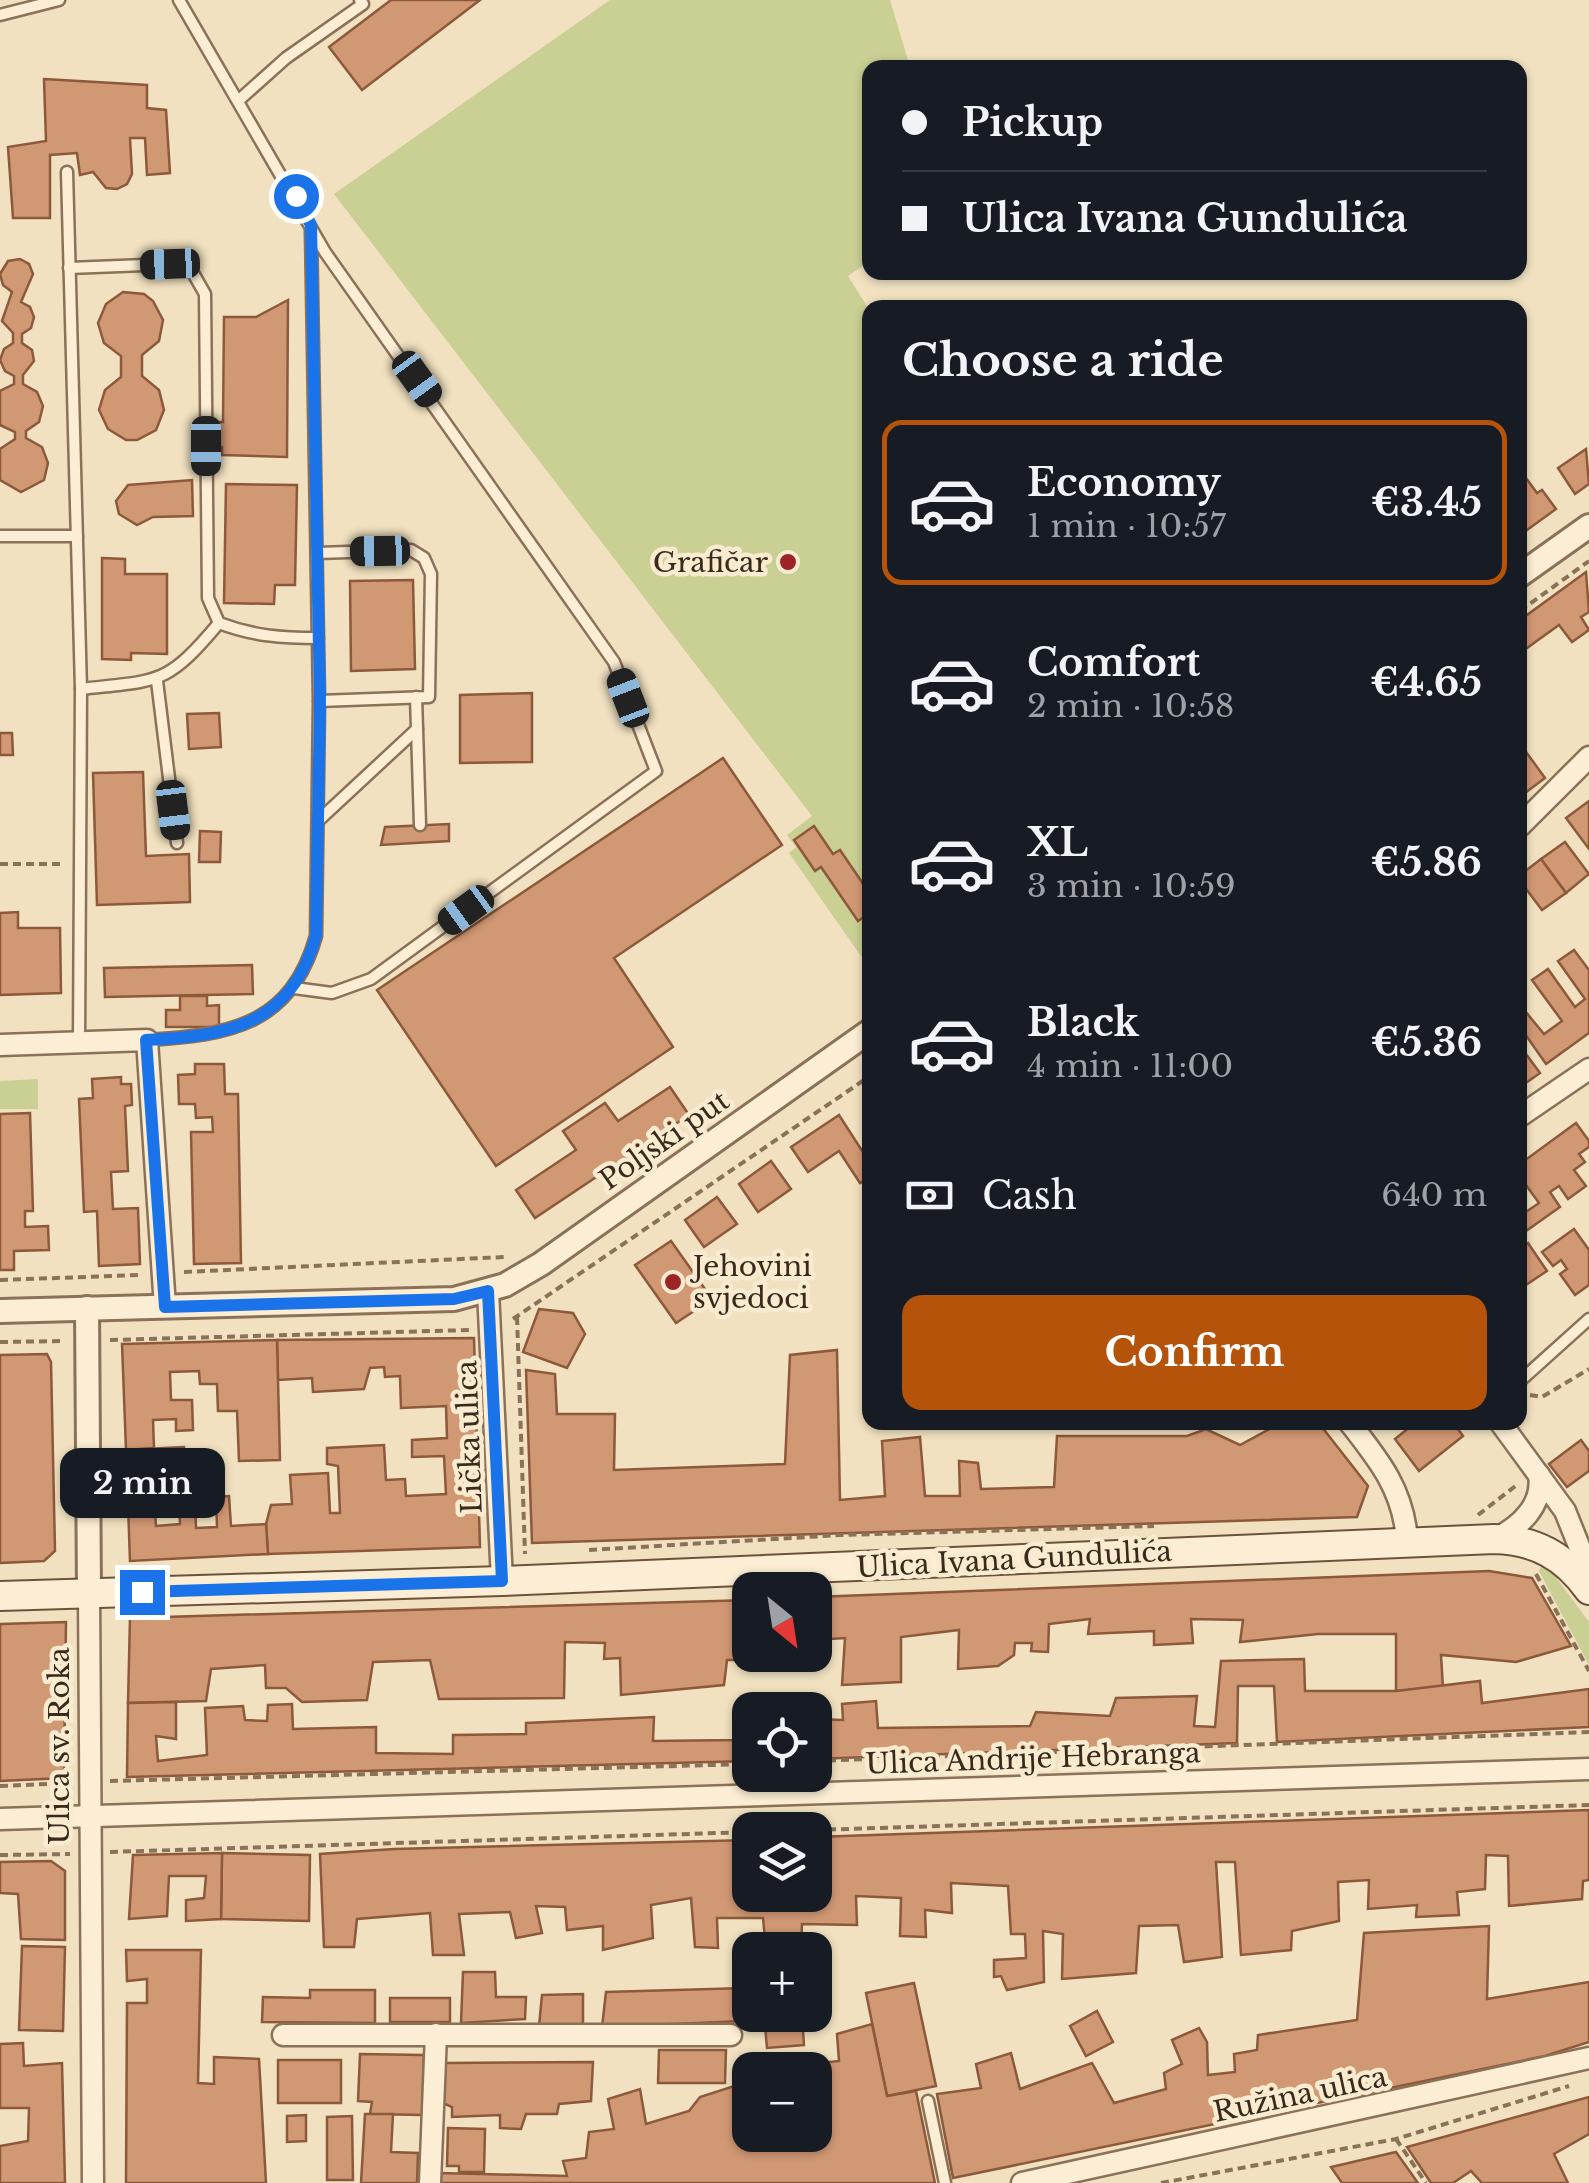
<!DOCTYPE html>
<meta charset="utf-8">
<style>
body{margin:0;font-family:"Libre Baskerville",serif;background:#20242c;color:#f1f3f6;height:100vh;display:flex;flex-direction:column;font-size:38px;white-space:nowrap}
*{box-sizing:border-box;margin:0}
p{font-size:32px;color:#9ea1a6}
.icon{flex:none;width:55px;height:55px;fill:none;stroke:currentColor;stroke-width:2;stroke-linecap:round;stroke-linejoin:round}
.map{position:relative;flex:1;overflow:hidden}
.drawer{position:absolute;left:862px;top:300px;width:665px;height:1130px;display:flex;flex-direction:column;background:#171b24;border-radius:20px;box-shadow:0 2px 8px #0004}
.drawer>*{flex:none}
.top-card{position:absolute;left:862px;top:60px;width:665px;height:220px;border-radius:20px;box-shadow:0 2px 8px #0004;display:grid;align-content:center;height:220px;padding:0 40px;background:#171b24}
.needle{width:65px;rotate:150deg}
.fabs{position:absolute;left:732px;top:1572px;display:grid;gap:20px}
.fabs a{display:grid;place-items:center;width:100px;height:100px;border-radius:20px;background:#171b24;box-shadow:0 2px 8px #0004;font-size:50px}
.end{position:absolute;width:45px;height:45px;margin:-22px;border:12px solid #1a73e8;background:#fff;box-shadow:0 0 0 5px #fff}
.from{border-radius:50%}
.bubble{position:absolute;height:70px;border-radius:20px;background:#171b24;box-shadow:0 2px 8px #0004;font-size:32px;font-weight:700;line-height:70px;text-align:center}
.car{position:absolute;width:30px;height:60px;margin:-30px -15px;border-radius:12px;box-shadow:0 0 8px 2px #0007;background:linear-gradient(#222 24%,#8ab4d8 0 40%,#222 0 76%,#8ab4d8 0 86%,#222 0)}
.top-card b{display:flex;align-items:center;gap:35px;height:95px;font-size:38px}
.top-card b+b{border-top:2px solid #363941}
.top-card i{width:25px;height:25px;background:#f1f3f6}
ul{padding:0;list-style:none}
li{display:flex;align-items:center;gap:30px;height:165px;margin:0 20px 15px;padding:0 20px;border:5px solid transparent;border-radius:20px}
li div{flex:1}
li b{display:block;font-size:38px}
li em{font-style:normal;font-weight:700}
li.selected{border-color:#b45309}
li>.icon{width:90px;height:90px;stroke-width:1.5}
h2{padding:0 40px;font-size:45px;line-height:120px}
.pay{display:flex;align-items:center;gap:25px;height:110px;padding:0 40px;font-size:38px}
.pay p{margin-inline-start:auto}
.cta{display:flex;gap:20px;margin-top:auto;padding:20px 40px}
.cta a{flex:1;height:115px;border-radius:20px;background:#b45309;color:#fff;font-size:40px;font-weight:700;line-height:115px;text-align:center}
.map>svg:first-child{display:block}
</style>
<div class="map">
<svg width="1589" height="2183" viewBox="0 0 1589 2183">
<rect width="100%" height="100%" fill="#f1e1c0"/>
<g fill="#cacf94">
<polygon points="610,0 890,0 910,67 870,68 870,261 848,276 870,311 870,969 789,853 796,847 787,835 812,816 334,194"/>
<polygon points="38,1079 38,1109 0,1109 0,1081"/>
<polygon points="1541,1566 1555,1576 1589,1622 1589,1665 1539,1571"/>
</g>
<g fill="#d19874" stroke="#8c593b" stroke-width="2.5">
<polygon points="391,0 480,0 362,90 329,47"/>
<polygon points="44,79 147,85 147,108 166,110 170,173 147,175 145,138 130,138 132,174 127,184 117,189 106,188 93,172 80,175 77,153 50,155 50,218 13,218 8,147 46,141"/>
<polygon points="20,259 29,264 33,274 21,302 30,307 34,317 31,328 22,334 22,343 32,350 34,361 23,375 23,384 37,392 43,406 39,422 26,431 26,438 42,447 48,463 44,480 21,492 0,480 0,449 15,439 15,432 0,425 0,391 14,384 14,376 5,371 0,360 4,349 13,343 13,333 2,321 12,292 3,285 0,274 8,261"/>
<polygon points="123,292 144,294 153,301 163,320 159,341 142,355 142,376 159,390 164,410 156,430 137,440 126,440 108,429 99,410 105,390 121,377 121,356 104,343 98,323 106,304"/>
<polygon points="288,300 287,457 222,455 222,447 215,445 215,422 223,422 224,317 256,317"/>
<polygon points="1586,449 1589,484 1575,494 1558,468"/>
<polygon points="1526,478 1537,493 1542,490 1556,509 1527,530 1520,520 1520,483"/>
<polygon points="192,480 193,516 153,517 137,525 119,514 116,501 128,485"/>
<polygon points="226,484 297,485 295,585 275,585 274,604 224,603"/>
<polygon points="102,558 125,559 125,574 167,574 167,654 131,653 131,660 102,659"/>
<polygon points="1586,572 1589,612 1581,617 1589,630 1572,642 1559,625 1520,653 1520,620"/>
<polygon points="413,580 415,669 351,671 350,581"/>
<polygon points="532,693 532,762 460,763 460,695"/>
<polygon points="219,713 221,747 189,749 187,714"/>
<polygon points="0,733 12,733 13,755 0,755"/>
<polygon points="1521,745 1545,778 1521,796 1520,794"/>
<polygon points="723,758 782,845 614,958 673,1047 496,1166 377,990"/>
<polygon points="143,772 146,856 189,854 190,902 97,905 93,773"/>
<polygon points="1589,801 1589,849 1566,818"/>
<polygon points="449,824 449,841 381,845 385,827"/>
<polygon points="814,826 833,854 840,850 870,894 870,913 858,921 821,867 815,871 794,840"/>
<polygon points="200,831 221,832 220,862 199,862"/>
<polygon points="1565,842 1589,874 1566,893 1541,859"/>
<polygon points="1541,859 1566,893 1542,910 1520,881 1520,875"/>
<polygon points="18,912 18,928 60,928 61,993 0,995 0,913"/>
<polygon points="1574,950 1589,970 1589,1033 1546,1064 1520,1027 1520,1005 1544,1034 1562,1021 1532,980 1548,969 1575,1007 1585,999 1558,961"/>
<polygon points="252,965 253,994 105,997 104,968"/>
<polygon points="180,996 207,996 207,1006 219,1005 219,1027 166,1027 166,1010 180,1010"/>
<polygon points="1520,1046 1540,1073 1520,1087"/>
<polygon points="195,1064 224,1064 225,1094 238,1094 241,1263 194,1264 191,1132 213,1132 212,1117 196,1118 195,1104 179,1104 178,1075 195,1074"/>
<polygon points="121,1077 121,1084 131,1084 132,1105 125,1106 128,1171 111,1172 113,1209 138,1208 140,1264 99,1266 97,1211 84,1212 79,1099 93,1098 92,1079"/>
<polygon points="670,1087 689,1115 535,1218 516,1190 576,1150 563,1131 605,1103 618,1121"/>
<polygon points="30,1113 33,1211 25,1211 25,1227 48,1226 49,1250 14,1251 14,1270 0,1270 0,1114"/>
<polygon points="839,1115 870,1163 870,1177 860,1183 839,1151 808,1172 791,1147"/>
<polygon points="1576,1123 1589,1141 1589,1147 1579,1154 1585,1162 1574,1170 1586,1186 1568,1199 1559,1186 1550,1192 1560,1207 1526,1231 1520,1216 1539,1203 1520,1177 1520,1164"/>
<polygon points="771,1161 791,1189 758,1212 739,1184"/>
<polygon points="717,1197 737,1224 704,1247 685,1220"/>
<polygon points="1574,1229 1589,1250 1589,1285 1575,1295 1560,1274 1567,1269 1561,1260 1553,1266 1542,1252"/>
<polygon points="671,1241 712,1299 676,1323 635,1265"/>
<polygon points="1528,1243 1547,1271 1520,1289 1520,1249"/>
<polygon points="539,1309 573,1313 585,1334 567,1368 523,1352"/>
<polygon points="474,1338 480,1547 268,1554 266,1524 271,1505 292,1504 290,1475 328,1473 330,1513 340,1513 338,1466 327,1464 327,1448 384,1445 386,1480 405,1479 406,1496 446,1494 444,1456 412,1457 412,1440 447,1438 446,1406 401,1408 400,1376 385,1377 384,1367 370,1368 364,1389 313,1392 312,1378 278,1380 277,1340"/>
<polygon points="277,1340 280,1460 239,1461 237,1411 218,1411 217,1384 200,1384 199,1371 170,1372 171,1400 192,1400 193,1430 176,1431 176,1419 153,1420 154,1448 126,1450 122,1344"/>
<polygon points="837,1350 840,1500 885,1496 882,1441 920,1437 925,1496 960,1496 959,1461 978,1463 981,1489 1054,1487 1057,1436 1187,1436 1206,1429 1240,1445 1275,1426 1273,1422 1318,1422 1368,1486 1357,1517 532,1543 526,1370 555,1374 557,1414 615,1414 614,1470 785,1464 790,1355"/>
<polygon points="47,1354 51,1362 55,1551 44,1561 0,1563 0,1355"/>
<polygon points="1416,1422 1453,1422 1463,1436 1419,1471 1395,1439"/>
<polygon points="1581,1440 1589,1451 1589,1471 1567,1487 1549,1464"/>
<polygon points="184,1447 186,1480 153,1482 156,1526 180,1524 179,1501 195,1500 196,1528 217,1527 216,1497 229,1496 231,1526 266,1524 268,1554 130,1561 126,1450"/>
<polygon points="1489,1571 1532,1578 1571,1646 1516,1662 1441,1655 1443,1688 1396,1691 1396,1634 1318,1634 1240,1642 1243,1620 1191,1619 1193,1643 1154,1645 1154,1631 1088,1634 1090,1619 1049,1624 1048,1652 1031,1651 1032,1643 1015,1643 1014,1655 998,1666 958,1669 959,1630 901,1637 901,1682 842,1685 845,1638 815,1640 815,1597"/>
<polygon points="750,1600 750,1638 744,1638 742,1660 727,1660 724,1685 621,1695 620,1658 604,1659 605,1643 565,1642 564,1698 439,1699 430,1660 373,1662 367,1700 302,1702 286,1688 266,1688 265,1665 211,1669 206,1701 128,1703 130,1618"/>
<polygon points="66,1622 64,1778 0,1781 0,1624"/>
<polygon points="777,1655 800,1655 800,1666 777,1668"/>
<polygon points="1304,1659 1305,1691 1396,1691 1480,1681 1482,1703 1589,1689 1589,1727 1277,1742 1274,1686 1238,1686 1237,1743 815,1759 815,1719 843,1720 842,1704 876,1701 878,1728 1030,1726 1036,1712 1110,1716 1116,1698 1197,1696 1194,1726 1215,1727 1221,1661"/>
<polygon points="176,1702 176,1739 156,1736 158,1761 207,1755 205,1708 243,1706 245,1720 267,1721 268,1705 292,1704 293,1729 376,1727 376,1753 453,1754 453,1735 526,1734 526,1723 654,1717 653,1741 736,1740 737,1706 766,1704 766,1710 750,1710 750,1761 127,1777 128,1703"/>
<polygon points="1589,1810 1589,1880 1583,1881 1582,1899 1509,1906 1508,1856 1486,1855 1485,1889 1457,1892 1459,1915 1416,1917 1417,1905 1368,1909 1369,1880 1338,1882 1339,1921 1292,1931 1291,1950 1241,1955 1235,1862 1216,1862 1222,1957 1184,1962 1178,1925 1139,1926 1136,1973 1062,1979 1063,1934 1043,1931 1044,1982 1007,1990 1001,1976 994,1977 994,1960 1026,1958 1025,1934 1011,1934 1008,1886 951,1883 952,1913 925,1910 926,1937 900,1936 901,1898 856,1896 857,1925 802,1924 801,1950 766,1950 763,1918 717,1918 718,1948 695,1947 691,1898 651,1905 653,1938 603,1950 603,1926 567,1930 565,1907 536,1906 542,1933 516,1938 510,1912 459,1914 464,1955 433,1955 430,1913 357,1919 354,1947 324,1947 320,1854 394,1849 750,1840 750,1895 815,1895 815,1837"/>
<polygon points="222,1853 310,1855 309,1921 221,1919"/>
<polygon points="222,1853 221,1919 186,1921 186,1900 204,1898 206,1876 169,1876 167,1916 129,1919 133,1855"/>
<polygon points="51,1861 65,1871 65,1940 21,1939 18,1894 0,1893 0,1862"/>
<polygon points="1489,1926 1487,1999 1589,1982 1589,2042 1545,2056 953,2178 937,2094 981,2088 976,2064 1011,2053 1020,2089 1092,2063 1114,2103 1166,2089 1164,2073 1182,2064 1172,2040 1199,2028 1207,2042 1208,2075 1235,2072 1234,2054 1257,2050 1258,2035 1357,2020 1364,1933"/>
<polygon points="22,1946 65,1947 63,2031 19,2030"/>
<polygon points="126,1950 201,1950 198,2083 214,2084 214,2057 259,2059 266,2183 126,2183 127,2003 147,2003 147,1979 127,1981"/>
<polygon points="463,1972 495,1972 496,1997 526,1997 525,2019 461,2023"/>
<polygon points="914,1983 936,2086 887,2096 866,1993"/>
<polygon points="745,1988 744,2021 602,2027 606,1992"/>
<polygon points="310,1990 375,1990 375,2023 262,2022 263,1997 310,1998"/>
<polygon points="583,1994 583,2025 539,2026 542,1995"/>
<rect x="390" y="1998" width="60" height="24"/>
<polygon points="1097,2011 1113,2042 1086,2056 1070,2026"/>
<polygon points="764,2015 802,2015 804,2045 767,2048"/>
<polygon points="872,2024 887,2096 916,2091 935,2183 440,2183 440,2173 567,2176 563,2161 586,2158 589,2132 614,2129 608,2099 640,2089 646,2124 689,2111 700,2097 750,2081 750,2135 815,2135 815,2116 825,2114 811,2064 839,2061 837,2034"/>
<polygon points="23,2043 24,2066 62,2063 65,2183 0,2183 0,2146 28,2141 29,2108 0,2108 0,2044"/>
<polygon points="659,2050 726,2050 725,2083 658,2083"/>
<polygon points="360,2054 424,2055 422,2115 370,2114 372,2102 358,2101"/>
<rect x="278" y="2060" width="63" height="43"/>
<polygon points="593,2062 591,2101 559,2104 557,2114 526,2114 521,2129 500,2128 500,2115 452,2117 452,2107 443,2103 446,2063"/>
<polygon points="1589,2097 1589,2134 1554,2154 1568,2183 1482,2183 1471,2171 1453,2183 1431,2183 1407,2147"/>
<polygon points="365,2114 393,2114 391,2152 418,2153 417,2183 361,2183"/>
<polygon points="306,2115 306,2141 287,2142 287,2116"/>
<polygon points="352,2116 353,2180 327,2180 327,2117"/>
<polygon points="448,2128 485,2129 484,2172 459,2172 459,2166 447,2166"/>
<polygon points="1396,2152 1418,2183 1342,2183 1331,2167"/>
</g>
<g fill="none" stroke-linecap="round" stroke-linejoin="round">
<defs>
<g id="service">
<polyline points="179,0 325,252 614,662 656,771 371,979 332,993 294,988"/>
<polyline points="0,15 59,0"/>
<polyline points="239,100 286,58 363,4 360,0"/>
<polyline points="67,172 81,689 79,1042"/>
<path d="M69 268 170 264 193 273 205 294 208 598 219 623C253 636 282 638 318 638"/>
<polyline points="0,536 77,536"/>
<polyline points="317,553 411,550 424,558 431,574 429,697 319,701"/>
<polyline points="157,681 177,843"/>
<path d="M81 689C160 680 166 686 219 623"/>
<polyline points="416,697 420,825"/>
<polyline points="319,820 417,729"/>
<path d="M148 1040C230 1035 291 1025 316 936L319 701 311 231"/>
<polyline points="1520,1381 1589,1319"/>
<polyline points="928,2101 945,2183"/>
</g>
<g id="minor">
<polyline points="1520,826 1589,757"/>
<polyline points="0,1045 147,1040 165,1307"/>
<polyline points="1520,1116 1589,1069"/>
<polyline points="488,1291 502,1581"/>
<path d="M1349 1422C1379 1460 1404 1491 1407 1541"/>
<polyline points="1500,1422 1565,1511 1589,1571"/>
<path d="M1494 1539C1519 1528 1544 1505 1539 1475"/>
<polyline points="89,1593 93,2183"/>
<polyline points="0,1819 1589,1769"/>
<polyline points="283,2035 731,2035"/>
<polyline points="430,2183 436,2034"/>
<polyline points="1022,2183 1589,2058"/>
</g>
<g id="tertiary">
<polyline points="1520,575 1589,526"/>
<polyline points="87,1308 89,1593"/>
<polyline points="0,1311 454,1299 505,1285 541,1264 870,1031"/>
</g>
<path id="secondary" d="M0 1596 502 1581 1494 1539C1535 1540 1565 1556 1589 1590"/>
</defs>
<use href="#service" stroke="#8b7157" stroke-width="15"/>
<use href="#minor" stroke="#8b7157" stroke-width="25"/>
<use href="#tertiary" stroke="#8b7157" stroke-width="28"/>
<use href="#secondary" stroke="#6d523a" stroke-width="32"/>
<g stroke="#8b7157" stroke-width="4" stroke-dasharray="8 5" stroke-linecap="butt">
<polyline points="1520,611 1589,561"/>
<polyline points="0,864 65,864"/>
<polyline points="184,1272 504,1257"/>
<polyline points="0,1280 140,1275"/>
<polyline points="517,1317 525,1554"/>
<polyline points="513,1319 870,1076"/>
<polyline points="110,1340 470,1330"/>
<polyline points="0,1342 65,1341"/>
<polyline points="1530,1395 1542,1397 1589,1369"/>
<polyline points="1478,1515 1518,1484"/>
<polyline points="589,1550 841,1535 1154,1526"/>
<polyline points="1536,1574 1589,1671"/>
<polyline points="815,1761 1589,1732"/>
<polyline points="110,1781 750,1764"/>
<polyline points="0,1786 71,1783"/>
<polyline points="815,1830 1589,1805"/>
<polyline points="110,1852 750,1832"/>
<polyline points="0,1855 70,1854"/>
<polyline points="1396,2139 1426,2183"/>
<polyline points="1161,2183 1396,2139 1569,2086"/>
</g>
<use href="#service" stroke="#fbeed4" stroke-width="10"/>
<use href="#minor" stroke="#fbeed4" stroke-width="20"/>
<use href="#tertiary" stroke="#fbeed4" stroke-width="22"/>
<use href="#secondary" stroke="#fbeed4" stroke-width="28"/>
</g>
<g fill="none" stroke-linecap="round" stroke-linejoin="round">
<path stroke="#1a73e8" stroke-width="12" d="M142 1592 502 1581 488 1291 454 1299 165 1307 146 1040C229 1036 291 1025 316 936L320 701 311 225 296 196"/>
</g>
<g fill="#9e2327" stroke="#f8ebd0" stroke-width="4">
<circle cx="788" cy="562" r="10"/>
<circle cx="673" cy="1282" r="10"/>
</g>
<g text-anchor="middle" stroke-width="9" stroke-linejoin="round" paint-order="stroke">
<g font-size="28" fill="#3a2a1c" stroke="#f8ebd0" text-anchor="end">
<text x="768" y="572">Grafičar</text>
<text x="693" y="1276" text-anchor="start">Jehovini<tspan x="693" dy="32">svjedoci</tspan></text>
</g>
<g font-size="28" fill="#3a2a1c" stroke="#f8ebd0">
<text transform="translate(664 1140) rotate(-35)" y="10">Poljski put</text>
<text transform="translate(469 1437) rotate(-92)" y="10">Lička ulica</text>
<text transform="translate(1014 1559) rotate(-3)" y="10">Ulica Ivana Gundulića</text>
<text transform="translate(59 1746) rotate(-90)" y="10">Ulica sv. Roka</text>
<text transform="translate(1033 1758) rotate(-2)" y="10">Ulica Andrije Hebranga</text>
<text transform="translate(1300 2094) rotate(-12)" y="10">Ružina ulica</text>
</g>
</g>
</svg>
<div class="fabs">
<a><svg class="needle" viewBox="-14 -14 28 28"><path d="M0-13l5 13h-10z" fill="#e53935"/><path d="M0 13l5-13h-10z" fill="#9ea1a6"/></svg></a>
<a><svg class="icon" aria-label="locate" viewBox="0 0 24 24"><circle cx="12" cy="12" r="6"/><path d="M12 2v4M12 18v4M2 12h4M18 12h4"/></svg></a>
<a><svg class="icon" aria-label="layers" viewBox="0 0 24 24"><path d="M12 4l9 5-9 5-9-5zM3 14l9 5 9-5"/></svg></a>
<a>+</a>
<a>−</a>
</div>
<i class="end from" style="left:296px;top:196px"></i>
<i class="end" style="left:142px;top:1592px"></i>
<div class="bubble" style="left:60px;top:1448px;width:165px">2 min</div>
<i class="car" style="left:170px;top:264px;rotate:268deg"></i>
<i class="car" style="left:417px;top:379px;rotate:144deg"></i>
<i class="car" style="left:206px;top:446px;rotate:180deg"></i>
<i class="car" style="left:380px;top:551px;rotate:269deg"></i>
<i class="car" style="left:628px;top:698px;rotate:339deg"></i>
<i class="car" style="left:173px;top:810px;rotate:173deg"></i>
<i class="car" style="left:466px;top:910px;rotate:234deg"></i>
<div class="top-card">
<b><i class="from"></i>Pickup</b>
<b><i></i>Ulica Ivana Gundulića</b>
</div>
<section class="drawer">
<h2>Choose a ride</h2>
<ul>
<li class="selected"><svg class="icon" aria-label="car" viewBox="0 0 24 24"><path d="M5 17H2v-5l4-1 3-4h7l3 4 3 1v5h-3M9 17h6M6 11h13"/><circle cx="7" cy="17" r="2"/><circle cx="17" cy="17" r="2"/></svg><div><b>Economy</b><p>1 min · 10:57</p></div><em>€3.45</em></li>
<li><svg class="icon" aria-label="car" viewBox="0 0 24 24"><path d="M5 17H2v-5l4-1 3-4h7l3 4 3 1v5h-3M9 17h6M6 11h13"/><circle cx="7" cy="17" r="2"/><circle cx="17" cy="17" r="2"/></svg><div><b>Comfort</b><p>2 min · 10:58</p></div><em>€4.65</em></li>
<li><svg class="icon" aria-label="car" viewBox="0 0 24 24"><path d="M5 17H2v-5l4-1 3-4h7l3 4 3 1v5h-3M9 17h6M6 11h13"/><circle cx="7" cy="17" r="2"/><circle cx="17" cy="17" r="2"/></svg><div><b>XL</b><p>3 min · 10:59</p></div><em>€5.86</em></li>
<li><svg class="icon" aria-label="car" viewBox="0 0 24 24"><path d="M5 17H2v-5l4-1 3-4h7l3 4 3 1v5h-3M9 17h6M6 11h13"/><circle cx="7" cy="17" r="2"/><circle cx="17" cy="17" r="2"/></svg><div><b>Black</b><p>4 min · 11:00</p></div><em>€5.36</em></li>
</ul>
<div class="pay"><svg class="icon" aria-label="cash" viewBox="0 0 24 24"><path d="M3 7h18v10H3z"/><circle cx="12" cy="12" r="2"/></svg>Cash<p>640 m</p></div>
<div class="cta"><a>Confirm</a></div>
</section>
</div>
